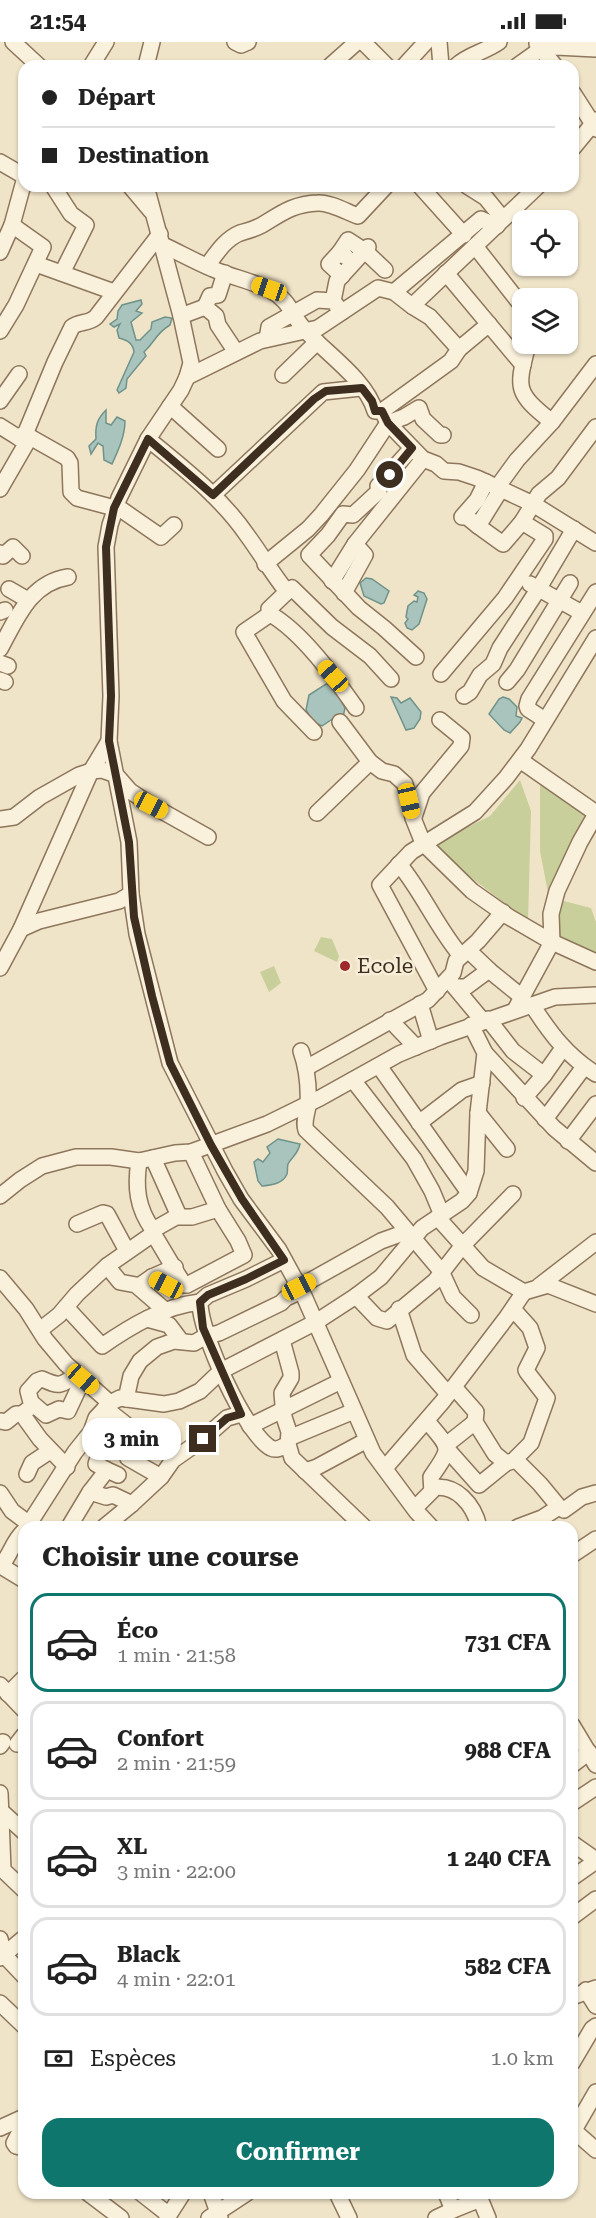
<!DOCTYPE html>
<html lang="fr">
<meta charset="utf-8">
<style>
body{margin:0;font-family:"Roboto Serif",serif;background:#f2f2f2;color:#222;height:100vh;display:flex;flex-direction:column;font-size:22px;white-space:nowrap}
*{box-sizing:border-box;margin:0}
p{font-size:20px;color:#767676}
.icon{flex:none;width:33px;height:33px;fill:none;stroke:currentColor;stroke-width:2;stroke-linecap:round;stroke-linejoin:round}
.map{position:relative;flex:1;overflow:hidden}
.side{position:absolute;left:18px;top:1479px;width:560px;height:678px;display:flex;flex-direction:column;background:#fff;border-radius:18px;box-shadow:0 2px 4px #0004}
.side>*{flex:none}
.guide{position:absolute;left:18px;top:18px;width:561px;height:132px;border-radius:18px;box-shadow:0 2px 4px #0004;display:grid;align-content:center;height:132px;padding:0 24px;background:#fff}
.tools{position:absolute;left:512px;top:168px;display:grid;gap:12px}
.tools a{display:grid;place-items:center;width:66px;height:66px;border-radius:12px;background:#fff;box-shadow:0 2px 4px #0004;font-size:30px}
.end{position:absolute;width:27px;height:27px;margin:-14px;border:8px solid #3d2e20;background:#fff;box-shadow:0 0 0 3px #fff}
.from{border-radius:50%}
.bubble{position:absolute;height:42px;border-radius:18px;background:#fff;box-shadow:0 2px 4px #0004;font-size:20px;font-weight:700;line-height:42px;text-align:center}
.car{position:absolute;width:18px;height:36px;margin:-18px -9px;border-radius:8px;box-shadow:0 0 4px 2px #0007;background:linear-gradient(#f5c518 24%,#345 0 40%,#f5c518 0 76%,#345 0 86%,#f5c518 0)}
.guide b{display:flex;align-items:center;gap:21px;height:57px;font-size:22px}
.guide b+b{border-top:2px solid #e0e0e0}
.guide i{width:15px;height:15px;background:#222}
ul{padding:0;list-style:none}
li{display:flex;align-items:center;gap:18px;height:99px;margin:0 12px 9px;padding:0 12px;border:3px solid #e0e0e0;border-radius:18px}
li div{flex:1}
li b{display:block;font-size:22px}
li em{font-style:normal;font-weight:700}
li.on{border-color:#0f766e}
li>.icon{width:54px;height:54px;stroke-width:1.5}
h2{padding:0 24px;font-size:27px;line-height:72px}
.pay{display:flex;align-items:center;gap:15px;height:66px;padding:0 24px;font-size:22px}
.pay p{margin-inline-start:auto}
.action{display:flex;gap:12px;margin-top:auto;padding:12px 24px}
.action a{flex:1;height:69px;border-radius:18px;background:#0f766e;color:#fff;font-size:24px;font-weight:700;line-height:69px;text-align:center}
.status{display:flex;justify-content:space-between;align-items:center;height:42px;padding:0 30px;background:#fff;direction:ltr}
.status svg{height:16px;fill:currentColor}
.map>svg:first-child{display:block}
</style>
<div class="status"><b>21:54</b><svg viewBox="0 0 49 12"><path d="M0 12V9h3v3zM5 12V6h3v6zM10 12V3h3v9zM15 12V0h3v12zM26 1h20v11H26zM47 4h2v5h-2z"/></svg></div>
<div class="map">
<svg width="596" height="2176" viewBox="0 0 596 2176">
<rect width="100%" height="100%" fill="#f0e4c8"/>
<g fill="#c9cf9b">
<polygon points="520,738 531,769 528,879 430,804 490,774"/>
<polygon points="544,738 590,775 550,861 540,809 540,742"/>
<polygon points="560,858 591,866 596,880 596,915 558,896"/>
<polygon points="321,895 332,897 339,914 337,920 314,909"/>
<polygon points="274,924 281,941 269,950 260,930"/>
</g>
<g fill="#a9c4bc" stroke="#6f938a" stroke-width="1.5">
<path d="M141 258 142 262 136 269 142 271 131 280 136 298H140L151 287 152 280 165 275 172 276 170 283C155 292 156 299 144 310L146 314 127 337 126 346 119 351 117 348 134 310C133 301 127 298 119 296L117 288 120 282 114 285 110 282 117 277 118 269 122 263Z"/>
<path d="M106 368V381L111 383 117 375 125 379C125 394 118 409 112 422L104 418 103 404 98 401 91 412 89 404 96 397C95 384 97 377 106 368Z"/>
<polygon points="366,536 372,537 389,549 384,561 381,562 364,554 360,541"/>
<polygon points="418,549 424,551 427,557 419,582 412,588 407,586 405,581 408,577 406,575 408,564 414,559 417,560 418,555 414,553"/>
<polygon points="326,642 333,644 345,666 343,675 334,676 322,684 313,680 306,668 309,653"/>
<polygon points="391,655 397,656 401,661 410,656 421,670 420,677 414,686 406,688"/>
<polygon points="503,655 509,657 517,665 516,674 522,676 520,680 510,691 504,688 489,672 499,657"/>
<path d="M278 1097 300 1102C297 1114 293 1113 288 1122 287 1125 288 1129 287 1132 283 1142 271 1143 262 1144L258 1139 254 1120 258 1117 263 1120 270 1111 267 1105Z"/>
</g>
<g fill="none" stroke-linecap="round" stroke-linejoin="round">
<defs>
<g id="minor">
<polyline points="13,0 39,24"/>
<polyline points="235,0 241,3 248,0"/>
<polyline points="363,0 387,24"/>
<polyline points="439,0 441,24"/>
<polyline points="537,2 555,24"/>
<polyline points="91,24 106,0"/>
<polyline points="146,24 152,0"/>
<polyline points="330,24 357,0"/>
<polyline points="404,24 426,0"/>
<path d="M456 24C469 12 485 10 499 0"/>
<polyline points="517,24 541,7 556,5 596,7"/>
<polyline points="573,51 596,87"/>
<polyline points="573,106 596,78"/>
<polyline points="0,120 24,134"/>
<polyline points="53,144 71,172 86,183 62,231"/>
<polyline points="130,144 151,169"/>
<polyline points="146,144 181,274 191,321 187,335 181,348 148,397 119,456 110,483 106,505 111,654 109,699 129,800 131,852 137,892 170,1021 225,1129 241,1157 279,1208 304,1254 373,1411 416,1469 431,1485"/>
<polyline points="420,144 464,193"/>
<polyline points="467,144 486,156 503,177"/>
<path d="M163 203C180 211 196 220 213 227 231 235 252 239 270 248 291 259 291 274 306 289 327 312 366 338 375 369H382L388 381 423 417 436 422 444 429 459 430 477 436 533 462 596 501"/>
<polyline points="475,204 522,264"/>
<polyline points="0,210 12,183 24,139"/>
<polyline points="340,210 348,198 365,209 385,228"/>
<polyline points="36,222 114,250"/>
<path d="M207 224C216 212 225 197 240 191 247 189 255 187 262 183 282 171 293 162 318 161 329 160 347 170 358 174L386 144"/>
<polyline points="446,231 523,323"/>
<polyline points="342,234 329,222 340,210 346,215"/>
<polyline points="394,250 481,177 497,184"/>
<polyline points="333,259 337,239 368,205"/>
<polyline points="205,265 210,254 218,253 225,231"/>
<polyline points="181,274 205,265 216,274 218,283 236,310"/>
<polyline points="0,289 16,263 43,205 12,183"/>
<polyline points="267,297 269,285 317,258 333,259 342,270"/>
<path d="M528 302C517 346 514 350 552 380"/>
<polyline points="459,307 489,282"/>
<polyline points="283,333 317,300"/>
<polyline points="187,335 260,299 318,286 378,246 394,250 412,264"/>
<polyline points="0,359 19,332"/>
<polyline points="170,364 218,407"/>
<polyline points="382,369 451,319 459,307 430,275 412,264 538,144"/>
<polyline points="0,384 19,396 25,393 30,395 67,416 70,421 71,450 77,456 122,468 161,495 174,483"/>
<path d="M19 396 26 390 55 320 72 285C79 279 89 282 96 275L160 192"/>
<path d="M148 397C183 426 221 455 247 493 261 512 272 531 287 550"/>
<polyline points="412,406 378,444 379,449 353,473 343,472 328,493 309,513 359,566 384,586 416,615"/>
<polyline points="0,447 30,395"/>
<polyline points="213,453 323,350 361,346"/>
<polyline points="522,480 503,502 478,484 501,447 501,440 517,418 552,380 596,322"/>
<polyline points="478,484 467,475 462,475 477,458 486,440"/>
<polyline points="0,511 3,514 13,505 22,514"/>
<polyline points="265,522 308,487 321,473 357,428 388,381 404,375 419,366 423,377 440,393 443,393"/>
<polyline points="332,539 355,502 423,417"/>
<polyline points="530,542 582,571"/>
<polyline points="9,547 28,558"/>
<polyline points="344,551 365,513 355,502"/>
<polyline points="0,570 5,568"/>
<polyline points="270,572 244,590 284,659 314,690"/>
<path d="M0 607C17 576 30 541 68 535"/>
<polyline points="0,621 8,624"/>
<polyline points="441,632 505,556 545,497 545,494 522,480 539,452 558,436 596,385"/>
<polyline points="0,638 5,640"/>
<polyline points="507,640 517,628 570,541"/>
<polyline points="464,654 470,650 480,633 493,622 500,606 539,546 574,487"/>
<path d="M356 666C335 636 302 590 270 572L269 567 290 547 292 546 332 585 370 614 391 637"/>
<polyline points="545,678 528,667 527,664 529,657 596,550"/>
<polyline points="340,680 370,720 382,729 394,732 405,742 413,776 423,801 472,849 509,875 552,900 596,920"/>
<polyline points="520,718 596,771"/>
<polyline points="317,771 370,720"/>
<polyline points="414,775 422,751 461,704 462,696 440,678"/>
<polyline points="0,777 14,775 40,755 79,733 91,729 102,728 116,733 130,749 151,763 208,795"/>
<path d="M399 822C423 851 436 884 461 914"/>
<polyline points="21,887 39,879 119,859 131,852"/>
<polyline points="469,909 490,929 522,955"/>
<polyline points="0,926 21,887 91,729 109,699"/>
<polyline points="448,937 483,979"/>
<polyline points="455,945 466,945 489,928"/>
<polyline points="437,949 380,843 411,810 475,770 506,736 528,707 596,596"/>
<polyline points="420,962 431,999"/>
<path d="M532 963C550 991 567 1014 596 1032"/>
<polyline points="515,968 552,900 551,872 557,849 580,800 596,772"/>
<polyline points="488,977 513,1009 544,1033"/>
<polyline points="390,978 416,1005"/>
<path d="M301 1009C307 1026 309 1045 308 1064 307 1072 303 1080 306 1088L387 1165 441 1229 453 1255 471 1273"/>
<polyline points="485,1011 554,1086 596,1121"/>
<polyline points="379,1024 469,1151"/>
<polyline points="306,1026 428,958 453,931 456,919 478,899 503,870"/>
<polyline points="353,1038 414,1117 432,1149 442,1173"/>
<polyline points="524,1056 544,1033 563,1006"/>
<polyline points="478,1071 507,1107"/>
<polyline points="545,1077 584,1025"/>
<polyline points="419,1081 462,1048 482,1041"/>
<polyline points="568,1099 596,1062"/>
<polyline points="153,1116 179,1174"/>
<path d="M139 1119C135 1145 137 1166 153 1188"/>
<polyline points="0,1154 20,1138 42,1124 76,1115 111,1115 139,1119 175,1111 191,1110 267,1082 320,1056 399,1012 440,995 555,955 596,953"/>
<polyline points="77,1182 103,1171 107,1172 127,1209"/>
<polyline points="153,1191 184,1243 187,1243 244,1213 238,1199 218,1167 191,1110"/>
<path d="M284 1218 246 1237 208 1253 200 1260C199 1289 245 1392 271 1406 277 1409 282 1405 288 1402"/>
<polyline points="107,1224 120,1240 136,1243 166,1269"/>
<polyline points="152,1235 166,1243 180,1236"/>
<polyline points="0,1236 26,1267 45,1297 66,1322 110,1361 120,1356 164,1362 179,1359 200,1349 221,1329 316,1280 356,1254 381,1235 422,1186 462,1159 469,1151 476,1129 478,1071 485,1011 471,983"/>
<polyline points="139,1244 152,1235 175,1225"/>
<polyline points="539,1244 596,1200"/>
<polyline points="299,1245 381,1199 406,1190"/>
<polyline points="524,1250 548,1243 596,1262"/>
<polyline points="356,1254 377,1276 387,1279 435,1239 463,1203 513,1152"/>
<path d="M66 1265 102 1304C131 1284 164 1264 200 1260"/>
<polyline points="399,1267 414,1313 448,1352"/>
<polyline points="513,1267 530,1286 537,1306 526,1328 527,1330 547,1356 531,1401 516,1416 516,1418 540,1442 559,1465 564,1468 582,1455 596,1451"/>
<polyline points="147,1277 169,1283 181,1299"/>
<polyline points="40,1288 59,1273 77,1252 107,1224 150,1194 153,1188 176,1175 192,1175 218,1167"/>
<polyline points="282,1298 291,1331 291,1336 282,1351 284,1375 289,1390 288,1402 292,1416 364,1485"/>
<polyline points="454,1345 476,1370 475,1380 495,1412 506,1421 516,1418"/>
<polyline points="126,1357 131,1334 140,1319 157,1305 174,1299 194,1301 206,1294 219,1291 281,1261 286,1256 301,1249"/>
<polyline points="32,1361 46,1373 59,1367 68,1369 83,1337"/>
<polyline points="105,1366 129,1385 129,1392 132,1394 128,1416 161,1435"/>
<polyline points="0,1379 6,1380 16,1372 22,1372"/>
<polyline points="250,1384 341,1339"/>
<polyline points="289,1396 354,1369"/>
<polyline points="446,1403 475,1380"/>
<polyline points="447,1407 479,1443 506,1421"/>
<polyline points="100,1410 96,1422 107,1428"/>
<path d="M67 1425 40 1397 22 1372 32 1364 28 1349 37 1339 42 1337C60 1345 61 1344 77 1332"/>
<polyline points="385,1426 443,1359 507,1275 524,1250 483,1226 438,1176"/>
<polyline points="305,1429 317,1425 367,1398"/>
<polyline points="27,1432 32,1421 50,1409"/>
<path d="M432 1446C456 1441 474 1463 479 1485"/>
<polyline points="90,1450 106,1455 113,1453 132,1462"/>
<polyline points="0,1451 12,1469 28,1481"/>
<path d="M415 1466 432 1449 431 1435C453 1404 450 1407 427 1379"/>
<polyline points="27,1485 75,1410 91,1390 96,1376 110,1361"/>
<polyline points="69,1485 90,1450 107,1428 118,1433"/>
<polyline points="104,1485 132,1462 161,1435 173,1418 203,1397 227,1376 241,1372"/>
<polyline points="518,1485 542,1476 559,1465"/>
<path d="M24 1489C13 1499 11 1512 1 1524L24 1538"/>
<polyline points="572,1513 596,1497"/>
<polyline points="0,1643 24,1668"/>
<polyline points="8,1652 24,1636"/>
<polyline points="572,1683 596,1723"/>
<polyline points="17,1702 24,1693"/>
<polyline points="0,1704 3,1700"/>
<polyline points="572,1723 589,1710"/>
<polyline points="0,1751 3,1828 24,1848"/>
<polyline points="572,1761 596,1745"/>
<polyline points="1,1769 24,1790"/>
<polyline points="572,1801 596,1818"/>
<polyline points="572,1836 596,1819"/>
<polyline points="572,1875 596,1857"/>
<polyline points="0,1897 4,1913 24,1934"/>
<polyline points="0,1916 24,1896"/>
<polyline points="586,1948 596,1964"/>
<polyline points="572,1955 596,1946"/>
<polyline points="0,1961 24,1984"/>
<polyline points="572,2021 592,1987 596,1984"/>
<polyline points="24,2082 14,2101 16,2104 24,2106"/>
<polyline points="0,2086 24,2075"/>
<polyline points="572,2087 596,2108"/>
<polyline points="574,2088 596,2050"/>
<polyline points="88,2151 121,2176"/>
<polyline points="141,2151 169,2173"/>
<polyline points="211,2151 220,2176"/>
<polyline points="337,2151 349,2176"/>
<polyline points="446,2151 453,2168 478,2158 481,2159 488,2176"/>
<polyline points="167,2176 183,2151"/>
<polyline points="209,2176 247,2151"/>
<polyline points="436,2176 453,2168"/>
</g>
</defs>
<use href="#minor" stroke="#8d765c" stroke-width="18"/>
<use href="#minor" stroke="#faf1dc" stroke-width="15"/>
</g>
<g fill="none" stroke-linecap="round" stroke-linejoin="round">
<polyline stroke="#3d2e20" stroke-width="8" points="203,1397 227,1376 241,1372 203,1286 200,1260 208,1253 246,1237 284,1218 242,1157 211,1103 170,1021 152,954 134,875 129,800 109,699 111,654 106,505 114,466 148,397 213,453 314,357 326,349 362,346 372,359 375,369 382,369 388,381 412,406 390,433"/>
</g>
<circle fill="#9e2a2b" stroke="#f7eed8" stroke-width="2" cx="345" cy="924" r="6"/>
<g text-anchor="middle" stroke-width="5" stroke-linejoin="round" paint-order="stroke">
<g font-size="21" fill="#3d2e20" stroke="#f7eed8" text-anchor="start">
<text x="357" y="931">Ecole</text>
</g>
</g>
</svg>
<div class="tools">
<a><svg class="icon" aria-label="locate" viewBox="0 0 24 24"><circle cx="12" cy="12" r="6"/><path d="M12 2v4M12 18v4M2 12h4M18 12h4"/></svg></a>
<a><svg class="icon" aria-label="layers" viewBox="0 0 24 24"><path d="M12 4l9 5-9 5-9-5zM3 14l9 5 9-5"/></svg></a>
</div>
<i class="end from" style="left:390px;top:433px"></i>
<i class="end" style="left:203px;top:1397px"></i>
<div class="bubble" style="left:82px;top:1376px;width:99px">3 min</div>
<i class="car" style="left:269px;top:247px;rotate:289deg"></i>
<i class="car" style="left:333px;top:634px;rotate:318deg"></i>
<i class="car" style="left:409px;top:759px;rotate:167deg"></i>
<i class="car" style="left:151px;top:763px;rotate:118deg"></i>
<i class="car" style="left:166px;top:1243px;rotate:298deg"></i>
<i class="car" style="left:299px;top:1245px;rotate:63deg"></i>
<i class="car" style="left:83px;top:1337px;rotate:131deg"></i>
<div class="guide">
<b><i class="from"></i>Départ</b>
<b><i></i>Destination</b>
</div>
<section class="side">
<h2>Choisir une course</h2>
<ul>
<li class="on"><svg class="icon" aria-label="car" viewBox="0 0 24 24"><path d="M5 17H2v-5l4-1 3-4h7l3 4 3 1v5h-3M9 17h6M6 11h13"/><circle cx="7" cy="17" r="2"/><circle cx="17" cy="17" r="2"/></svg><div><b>Éco</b><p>1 min · 21:58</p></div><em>731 CFA</em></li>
<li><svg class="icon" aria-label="car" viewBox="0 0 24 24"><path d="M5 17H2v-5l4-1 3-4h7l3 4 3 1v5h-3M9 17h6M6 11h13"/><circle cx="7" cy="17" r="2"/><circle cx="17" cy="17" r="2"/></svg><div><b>Confort</b><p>2 min · 21:59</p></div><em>988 CFA</em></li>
<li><svg class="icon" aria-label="car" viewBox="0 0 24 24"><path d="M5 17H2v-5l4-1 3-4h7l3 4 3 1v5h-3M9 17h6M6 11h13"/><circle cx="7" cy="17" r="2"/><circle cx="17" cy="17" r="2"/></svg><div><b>XL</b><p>3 min · 22:00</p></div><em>1 240 CFA</em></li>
<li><svg class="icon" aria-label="car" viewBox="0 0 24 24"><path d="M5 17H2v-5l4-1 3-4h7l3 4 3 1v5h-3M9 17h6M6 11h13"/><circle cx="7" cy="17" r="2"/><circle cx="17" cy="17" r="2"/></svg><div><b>Black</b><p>4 min · 22:01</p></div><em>582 CFA</em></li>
</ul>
<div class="pay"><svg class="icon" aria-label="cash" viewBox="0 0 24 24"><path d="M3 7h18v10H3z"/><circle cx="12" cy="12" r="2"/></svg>Espèces<p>1.0 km</p></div>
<div class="action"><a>Confirmer</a></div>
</section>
</div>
